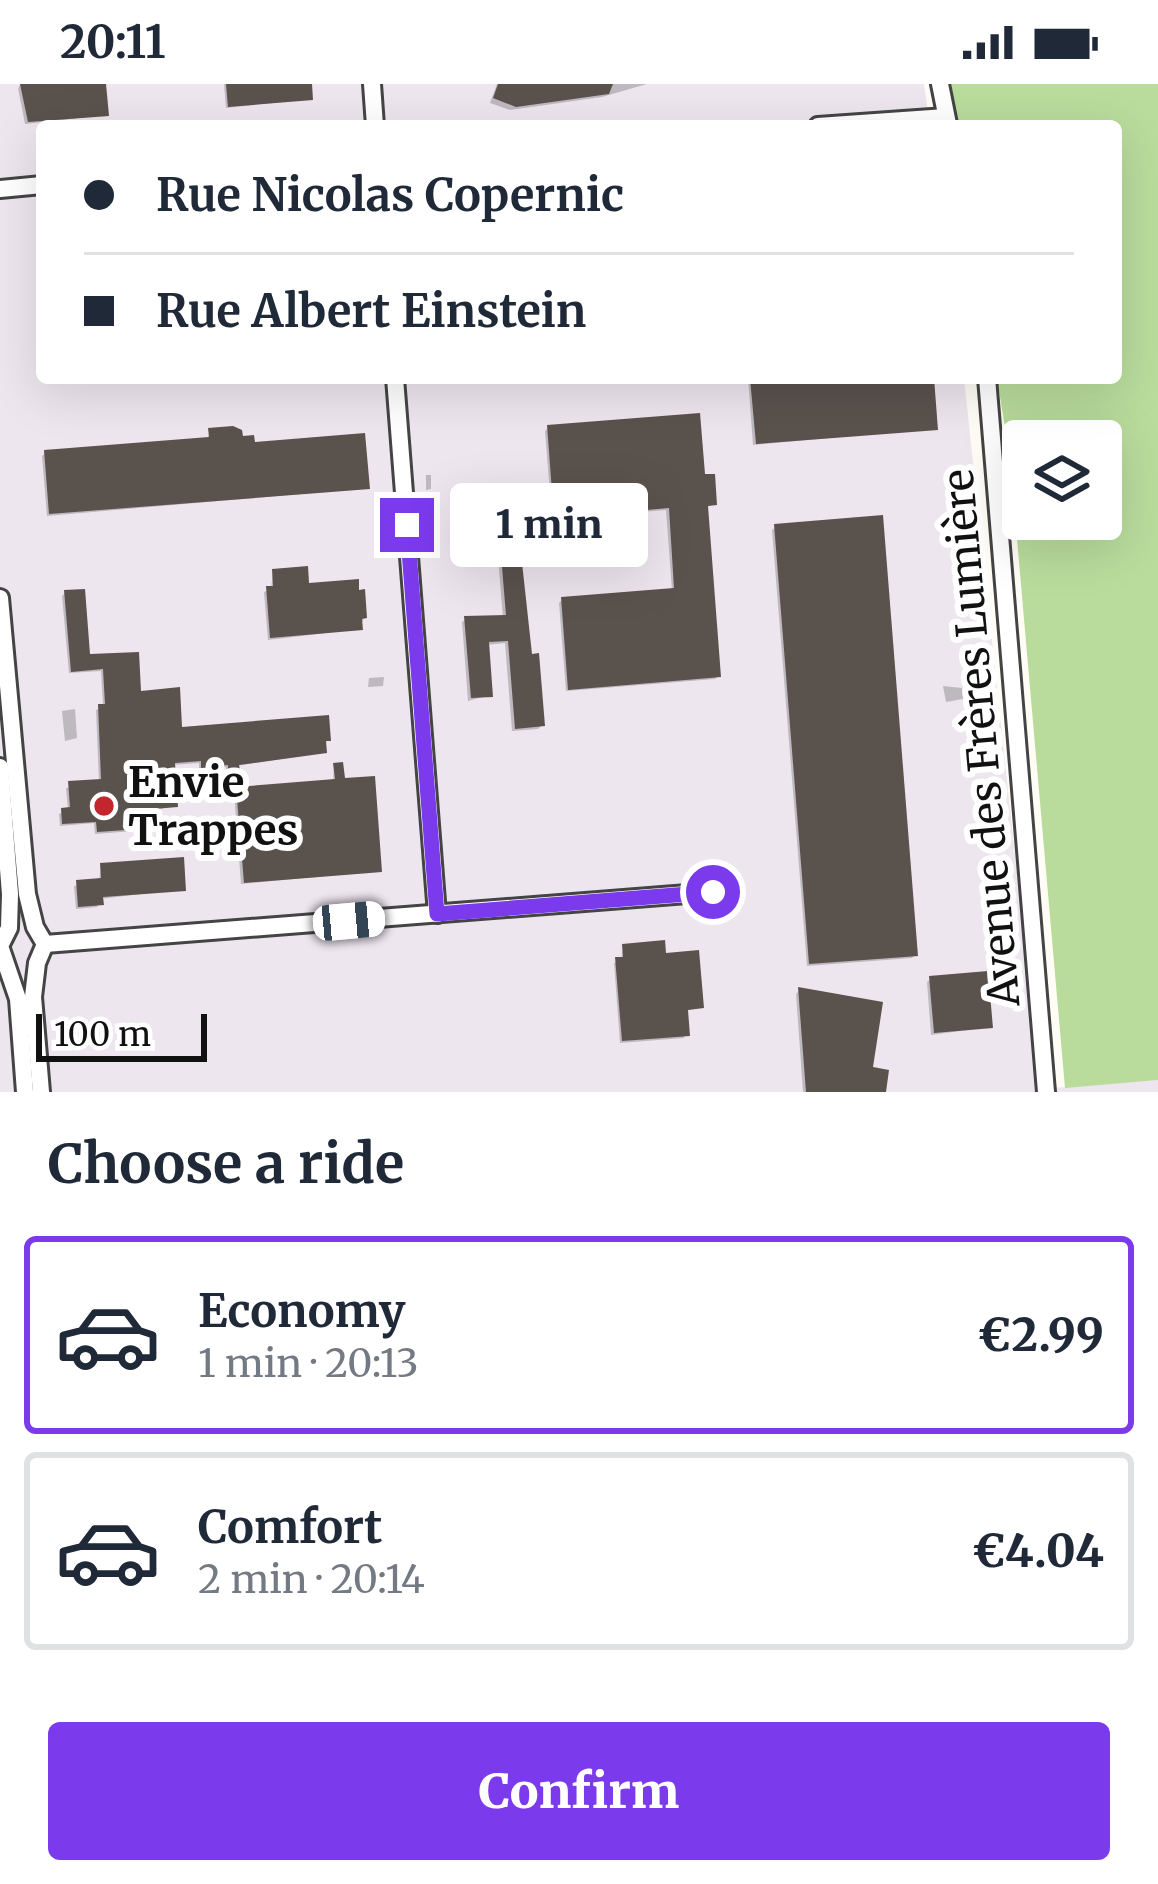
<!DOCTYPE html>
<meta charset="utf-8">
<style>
body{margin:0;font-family:Merriweather,serif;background:#f6f6f7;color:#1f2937;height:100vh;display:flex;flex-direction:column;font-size:45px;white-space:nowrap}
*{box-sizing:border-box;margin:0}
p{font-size:39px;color:#747a83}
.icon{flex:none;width:66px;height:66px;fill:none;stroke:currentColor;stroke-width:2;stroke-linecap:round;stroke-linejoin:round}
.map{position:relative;height:1008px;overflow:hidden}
.details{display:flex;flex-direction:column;background:#fff;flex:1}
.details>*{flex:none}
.guide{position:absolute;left:36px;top:36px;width:1086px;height:264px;border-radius:12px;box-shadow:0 12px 48px #0002;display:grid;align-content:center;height:264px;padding:0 48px;background:#fff}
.tools{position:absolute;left:1002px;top:336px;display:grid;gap:24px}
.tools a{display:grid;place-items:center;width:120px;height:120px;border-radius:12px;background:#fff;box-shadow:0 12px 48px #0002;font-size:60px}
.scale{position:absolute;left:36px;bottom:30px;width:171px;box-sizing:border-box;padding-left:12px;border:6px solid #111;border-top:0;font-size:33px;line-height:42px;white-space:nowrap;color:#111;-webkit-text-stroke:9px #fff;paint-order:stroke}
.end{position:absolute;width:54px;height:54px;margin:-27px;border:15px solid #7c3aed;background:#fff;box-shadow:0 0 0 6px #fff}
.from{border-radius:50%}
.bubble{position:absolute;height:84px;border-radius:12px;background:#fff;box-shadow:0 12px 48px #0002;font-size:39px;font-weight:800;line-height:84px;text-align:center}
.car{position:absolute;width:36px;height:72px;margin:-36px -18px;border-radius:15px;box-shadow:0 0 9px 3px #0007;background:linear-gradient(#fff 24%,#345 0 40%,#fff 0 76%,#345 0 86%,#fff 0)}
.guide b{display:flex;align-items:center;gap:42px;height:114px;font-size:45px}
.guide b+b{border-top:3px solid #e0e1e3}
.guide i{width:30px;height:30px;background:#1f2937}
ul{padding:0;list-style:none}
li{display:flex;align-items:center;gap:36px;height:198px;margin:0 24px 18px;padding:0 24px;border:6px solid #e0e1e3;border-radius:12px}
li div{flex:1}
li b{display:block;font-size:45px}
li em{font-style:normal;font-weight:800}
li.on{border-color:#7c3aed}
li>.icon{width:108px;height:108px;stroke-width:1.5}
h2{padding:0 48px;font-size:54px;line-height:144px}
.button{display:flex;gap:24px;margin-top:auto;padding:24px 48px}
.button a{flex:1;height:138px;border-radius:12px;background:#7c3aed;color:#fff;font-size:48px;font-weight:800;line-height:138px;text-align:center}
.status{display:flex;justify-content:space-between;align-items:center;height:84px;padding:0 60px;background:#fff;direction:ltr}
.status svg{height:33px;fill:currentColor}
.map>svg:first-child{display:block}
</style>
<div class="status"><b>20:11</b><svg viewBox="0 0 49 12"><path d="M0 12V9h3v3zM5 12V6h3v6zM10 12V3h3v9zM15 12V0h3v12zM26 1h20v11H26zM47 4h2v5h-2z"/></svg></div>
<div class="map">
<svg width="1158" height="1008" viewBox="0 0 1158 1008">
<rect width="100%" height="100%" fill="#fffdf5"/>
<polygon fill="#eee6ef" points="0,0 924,0 930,42 42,42 42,294 964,294 1040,1005 1158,996 1158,1008 0,1008"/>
<path fill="#b9dc9c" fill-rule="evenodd" d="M951 0H1158V996L1065 1004 1010 375 997 294H1116V42H958ZM1023 357H1101V435H1023Z"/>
<g fill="#0003">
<polygon points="21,0 103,0 106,31 25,40 18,4"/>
<polygon points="224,0 308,0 310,15 226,24"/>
<polygon points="497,0 647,0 602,13 510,26 490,19"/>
<polygon points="748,294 931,294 935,344 753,361"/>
<polygon points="548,344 702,393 714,420 705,424 718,592 715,595 566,607 559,519 562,516 672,507 666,426 552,435 545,347"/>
<polygon points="210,347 367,404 47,432 42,372 45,369 207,356"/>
<polygon points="426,391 431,391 431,405 426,406"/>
<polygon points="514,436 529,573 542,641 538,645 512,647 505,559 486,561 490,611 468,617 462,538 466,535 503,534 498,474 470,476 468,443 472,439"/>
<polygon points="776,443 915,871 912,874 807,882 772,446"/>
<polygon points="273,488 364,533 360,545 268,556 264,508 271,505"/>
<polygon points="65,509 87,573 180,646 328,656 323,661 324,668 236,682 234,693 226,694 226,683 199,685 199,679 172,681 175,722 150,727 148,746 95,750 94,739 60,742 59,730 68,726 66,704 99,698 96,626 103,623 101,587 69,589 62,512"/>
<polygon points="384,593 383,602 368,603 369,594"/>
<polygon points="943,602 962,604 963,615 946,618"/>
<polygon points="75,625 77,654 65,657 62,627"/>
<polygon points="334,682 379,787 241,800 234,709 333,698"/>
<polygon points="101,782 183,805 100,815 97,823 76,825 74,802 99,797"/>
<polygon points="623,863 663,872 701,923 685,927 684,954 620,959 614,879 621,876"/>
<polygon points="931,895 990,943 931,951 927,898"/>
<polygon points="799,907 869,986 883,1008 803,1008 796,910"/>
</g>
<g fill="#5a524d">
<polygon points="20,0 106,0 109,32 28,38"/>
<polygon points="226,0 312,0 313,16 228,23"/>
<polygon points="498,0 613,0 609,10 516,23 493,14"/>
<polygon points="750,294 934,294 938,346 756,360"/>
<polygon points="700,329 705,390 715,390 717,421 708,422 721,593 568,606 561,513 674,504 669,424 554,434 547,341"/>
<polygon points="233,342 242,346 243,352 254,351 255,358 365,349 370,405 49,430 44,366 209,353 208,344"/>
<polygon points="883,431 918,872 809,880 774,440"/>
<polygon points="517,433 532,570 539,569 545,642 515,645 508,557 489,558 493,613 471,614 464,532 506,531 501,471 473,473 470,436"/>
<polygon points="308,482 309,499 359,495 359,506 365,505 367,534 362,535 363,546 270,554 266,502 273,502 272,485"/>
<polygon points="85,505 90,570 139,568 141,607 180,603 182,643 329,631 331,657 326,657 327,669 239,681 241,691 228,692 228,681 201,684 201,677 175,679 178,723 153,725 154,744 97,748 96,738 62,740 61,724 70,723 68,697 101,695 98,620 105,620 103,585 71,588 64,506"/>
<polygon points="343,678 345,694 375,692 382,788 244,799 236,703 335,695 333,679"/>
<polygon points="184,773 186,807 103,813 104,821 78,823 76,796 101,794 100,779"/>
<polygon points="665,856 666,869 699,866 704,924 688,926 690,952 622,957 615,873 623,873 622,860"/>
<polygon points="988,887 993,944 934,949 929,892"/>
<polygon points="798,903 883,918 873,983 889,986 886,1008 806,1008"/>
</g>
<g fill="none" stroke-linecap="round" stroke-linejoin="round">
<defs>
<g id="minor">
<polyline points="372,0 375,42"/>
<polyline points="940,0 948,40"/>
<polyline points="818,42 946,33"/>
<polyline points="0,105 42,101"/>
<polyline points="395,294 437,830"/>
<polyline points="987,294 1046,1008"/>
<polyline points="0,514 27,810 35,843 45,860 37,879 33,913 41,1008"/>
<polyline points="0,683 10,810 9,844 0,862 18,915 25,1008"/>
<polyline points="45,860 713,808"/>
</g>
</defs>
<use href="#minor" stroke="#444" stroke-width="22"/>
<use href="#minor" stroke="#fff" stroke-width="16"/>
</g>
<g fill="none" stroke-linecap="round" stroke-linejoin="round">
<polyline stroke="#7c3aed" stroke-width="15" points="407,441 437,830 713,808"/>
</g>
<circle fill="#c4262e" stroke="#fff" stroke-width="4.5" cx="104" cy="722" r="12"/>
<g text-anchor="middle" stroke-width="12" stroke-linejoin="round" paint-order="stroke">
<g font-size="42" fill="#111" stroke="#fff">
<text transform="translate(981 654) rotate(-95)" y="15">Avenue des Frères Lumière</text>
</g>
<g font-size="42" font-weight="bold" fill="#111" stroke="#fff" text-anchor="start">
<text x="128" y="713">Envie<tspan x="128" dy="48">Trappes</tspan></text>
</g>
</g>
</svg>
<div class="tools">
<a><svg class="icon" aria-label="layers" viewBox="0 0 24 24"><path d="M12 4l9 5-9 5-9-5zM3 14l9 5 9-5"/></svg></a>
</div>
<div class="scale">100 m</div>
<i class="end from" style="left:713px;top:808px"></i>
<i class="end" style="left:407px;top:441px"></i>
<div class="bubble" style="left:450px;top:399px;width:198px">1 min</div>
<i class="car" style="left:349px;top:837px;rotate:85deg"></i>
<div class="guide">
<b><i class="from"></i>Rue Nicolas Copernic</b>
<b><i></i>Rue Albert Einstein</b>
</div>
</div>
<section class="details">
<h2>Choose a ride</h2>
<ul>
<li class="on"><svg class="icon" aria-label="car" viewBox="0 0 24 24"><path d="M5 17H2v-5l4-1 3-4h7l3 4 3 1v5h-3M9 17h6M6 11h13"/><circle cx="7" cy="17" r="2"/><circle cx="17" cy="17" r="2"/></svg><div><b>Economy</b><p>1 min · 20:13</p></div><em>€2.99</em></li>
<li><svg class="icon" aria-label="car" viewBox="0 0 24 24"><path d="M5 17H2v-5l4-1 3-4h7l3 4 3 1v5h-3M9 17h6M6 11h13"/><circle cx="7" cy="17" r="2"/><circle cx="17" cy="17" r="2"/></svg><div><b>Comfort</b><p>2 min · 20:14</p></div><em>€4.04</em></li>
</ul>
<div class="button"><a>Confirm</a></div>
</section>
